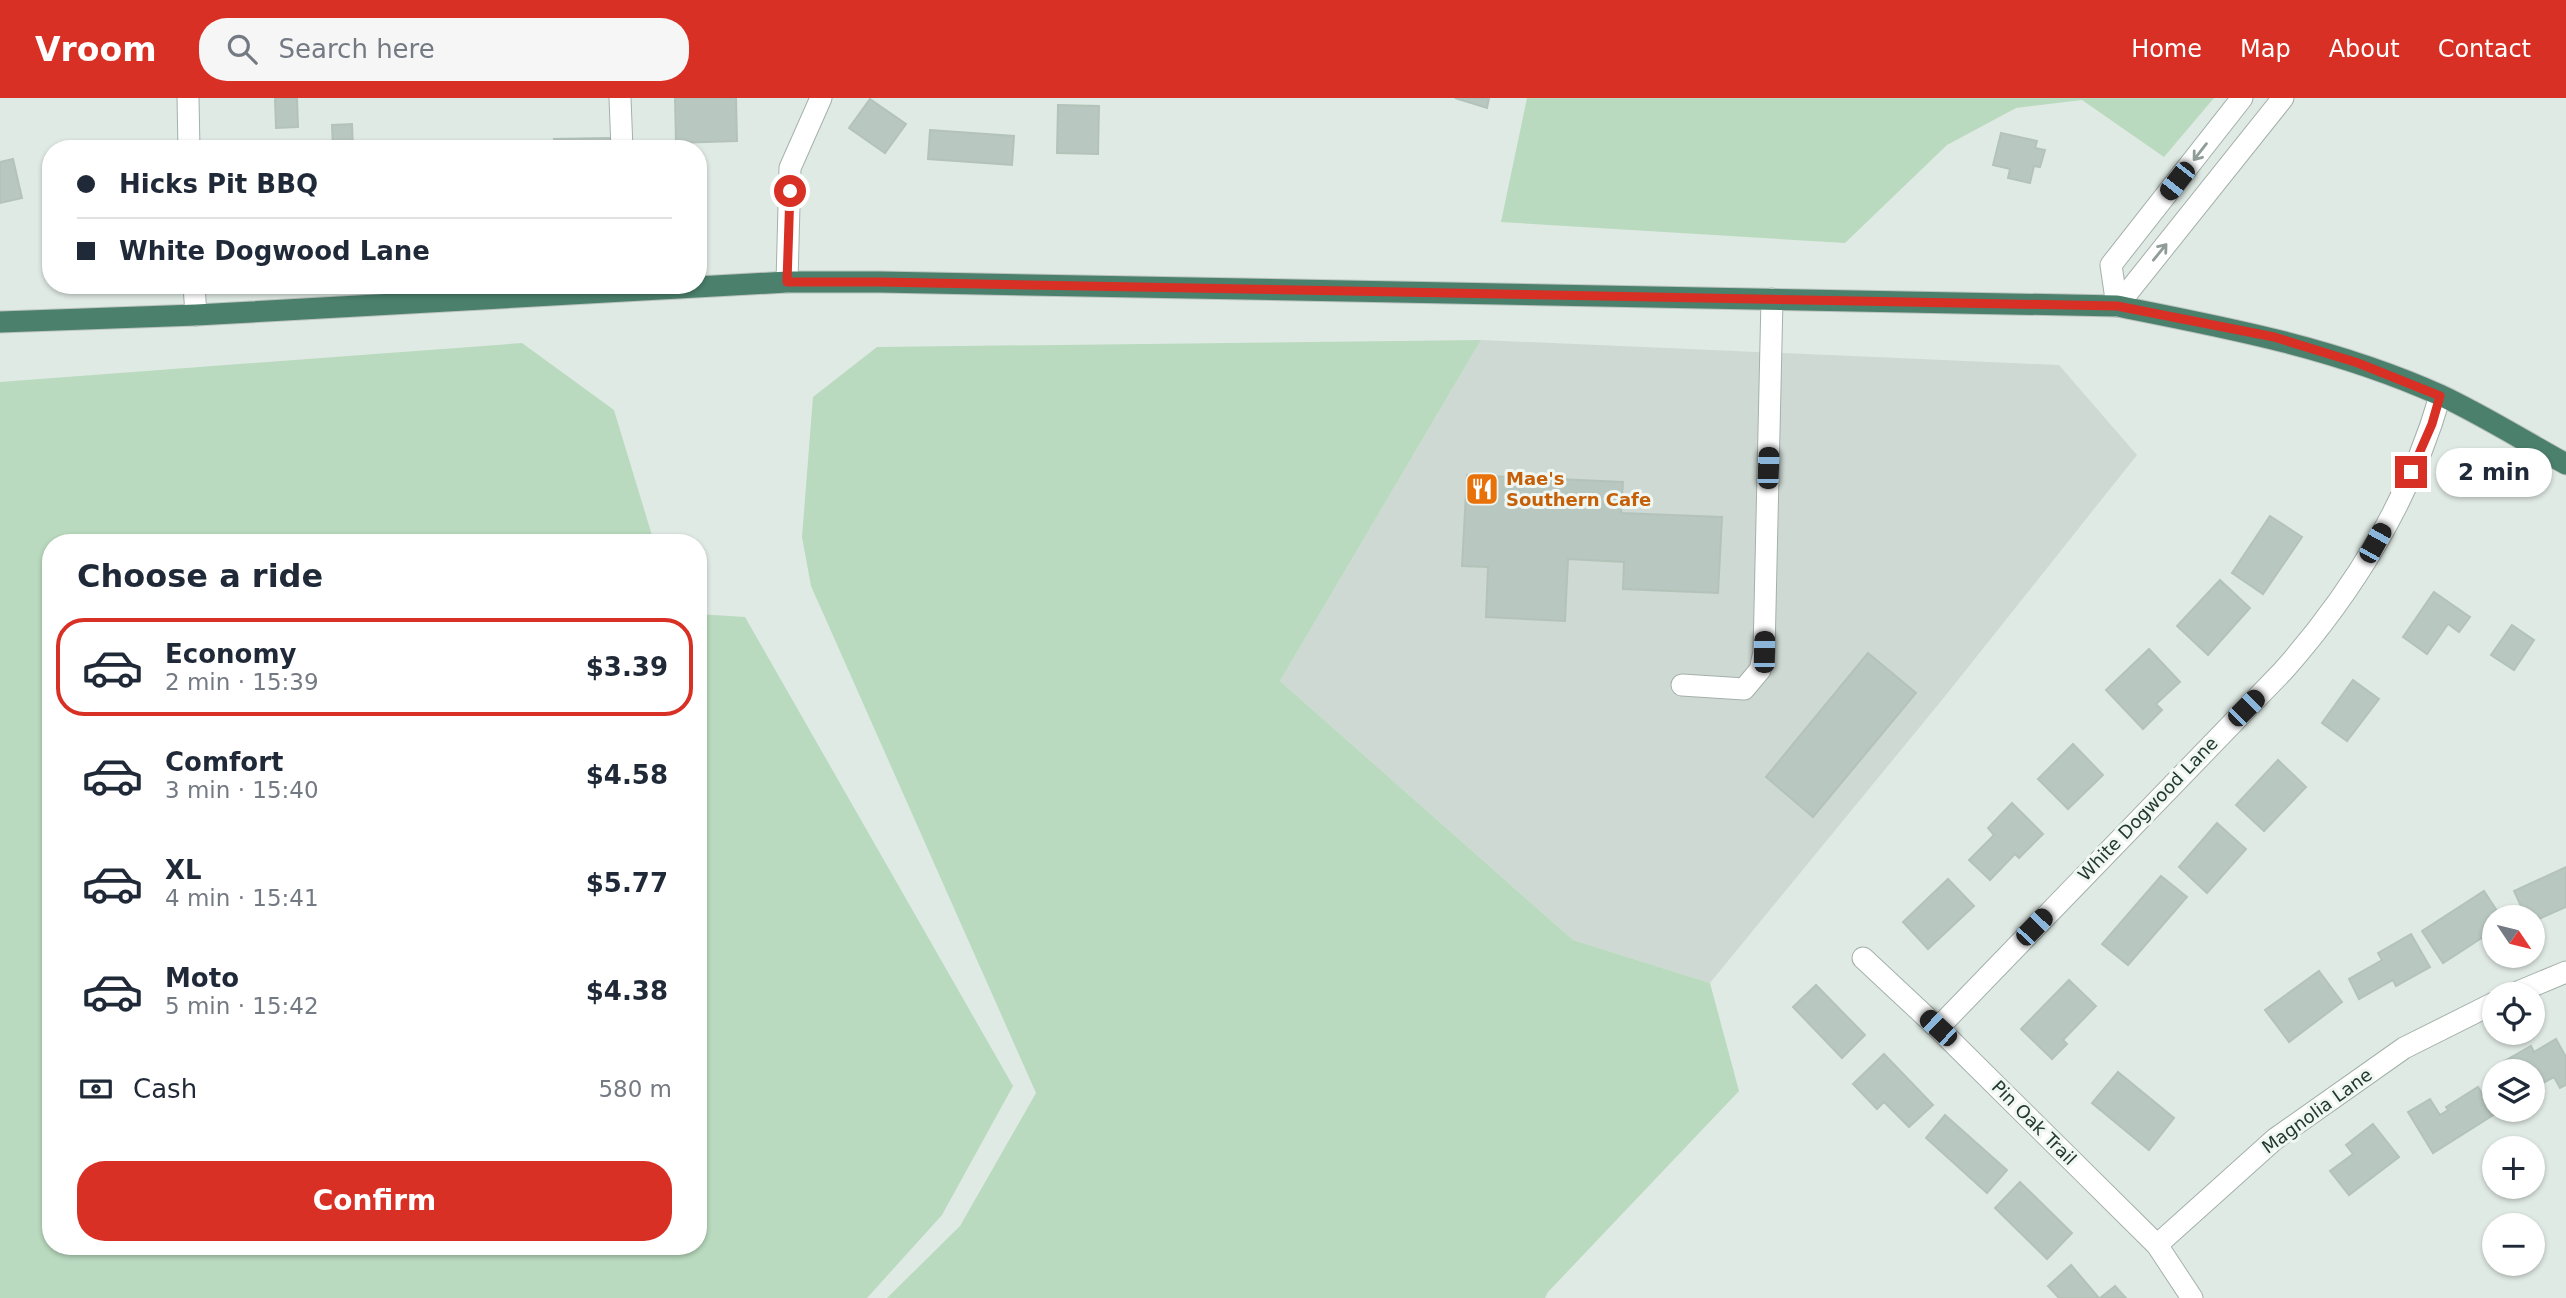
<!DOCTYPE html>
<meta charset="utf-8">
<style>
body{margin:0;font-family:"DejaVu Sans",sans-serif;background:#f6f6f7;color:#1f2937;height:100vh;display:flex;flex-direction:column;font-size:26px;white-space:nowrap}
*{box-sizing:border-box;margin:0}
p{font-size:23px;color:#747a83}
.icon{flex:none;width:38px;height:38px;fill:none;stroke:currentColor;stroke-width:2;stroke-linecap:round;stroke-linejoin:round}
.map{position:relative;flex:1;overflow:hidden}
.side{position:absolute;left:42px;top:436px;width:665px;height:721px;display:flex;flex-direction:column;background:#fff;border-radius:28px;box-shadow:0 2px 5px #0004}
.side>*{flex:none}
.top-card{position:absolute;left:42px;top:42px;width:665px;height:154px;border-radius:28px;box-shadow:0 2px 5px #0004;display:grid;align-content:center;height:154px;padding:0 35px;background:#fff}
.needle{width:46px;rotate:125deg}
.buttons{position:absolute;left:2482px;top:807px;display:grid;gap:14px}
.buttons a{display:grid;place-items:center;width:63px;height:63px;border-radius:50%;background:#fff;box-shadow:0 2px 5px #0004;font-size:35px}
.end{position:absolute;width:32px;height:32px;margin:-16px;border:9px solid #d93025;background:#fff;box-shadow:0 0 0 4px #fff}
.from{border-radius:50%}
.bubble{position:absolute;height:49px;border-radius:24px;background:#fff;box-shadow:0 2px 5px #0004;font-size:23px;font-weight:600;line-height:49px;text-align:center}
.car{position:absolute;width:21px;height:42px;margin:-21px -10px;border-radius:9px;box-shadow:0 0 5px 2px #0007;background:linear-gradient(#222 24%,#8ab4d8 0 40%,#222 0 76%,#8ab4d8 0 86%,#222 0)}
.top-card b{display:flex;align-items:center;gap:24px;height:66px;font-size:26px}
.top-card b+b{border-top:2px solid #e0e1e3}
.top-card i{width:18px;height:18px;background:#1f2937}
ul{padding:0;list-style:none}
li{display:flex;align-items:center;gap:21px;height:98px;margin:0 14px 10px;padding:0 21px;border:4px solid transparent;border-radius:28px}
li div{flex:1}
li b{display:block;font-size:26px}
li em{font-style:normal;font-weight:600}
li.current{border-color:#d93025}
li>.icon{width:63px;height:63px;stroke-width:1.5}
h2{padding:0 35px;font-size:32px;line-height:84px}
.pay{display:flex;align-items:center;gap:18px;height:77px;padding:0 35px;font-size:26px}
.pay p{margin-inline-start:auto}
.action{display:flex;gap:14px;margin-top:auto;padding:14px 35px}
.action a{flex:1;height:80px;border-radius:28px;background:#d93025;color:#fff;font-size:28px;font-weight:600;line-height:80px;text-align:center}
header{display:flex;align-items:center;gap:42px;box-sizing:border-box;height:98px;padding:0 35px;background:#d93025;color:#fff}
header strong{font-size:33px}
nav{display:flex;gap:38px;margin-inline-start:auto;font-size:24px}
.search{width:490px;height:63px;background:#f6f6f7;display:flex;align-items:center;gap:18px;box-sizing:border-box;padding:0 24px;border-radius:28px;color:#747a83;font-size:26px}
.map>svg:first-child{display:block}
</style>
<header>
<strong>Vroom</strong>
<div class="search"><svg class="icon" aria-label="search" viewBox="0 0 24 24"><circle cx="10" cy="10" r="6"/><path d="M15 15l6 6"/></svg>Search here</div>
<nav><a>Home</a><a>Map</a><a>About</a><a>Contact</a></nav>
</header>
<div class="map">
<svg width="2566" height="1200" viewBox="0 0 2566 1200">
<rect width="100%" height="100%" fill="#e0eae4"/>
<polygon fill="#ced9d3" points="1481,242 2059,267 2137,357 1946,597 1710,885 1573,842 1280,583"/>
<g fill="#b9dabe">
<polygon points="1527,0 2214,0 2164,59 2082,2 2016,10 1947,47 1845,145 1501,124"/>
<polygon points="1481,242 1280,583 1573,842 1710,885 1739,993 1548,1194 1545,1200 887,1200 960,1128 1036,995 811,488 802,439 813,299 877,249"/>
<polygon points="522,245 614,312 654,444 51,444 51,1148 698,1148 698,516 745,519 1013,988 942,1117 867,1200 0,1200 0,284"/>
</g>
<g fill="#b8c7bf" stroke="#b3c3ba" stroke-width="2">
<polygon points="275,0 297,0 298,29 276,30"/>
<polygon points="675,0 736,0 737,43 676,45"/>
<polygon points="1455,0 1489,0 1487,10"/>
<polygon points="870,1 906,26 885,55 849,30"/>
<polygon points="1058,7 1099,8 1098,56 1057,55"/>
<polygon points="352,26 353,51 333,51 332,27"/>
<polygon points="930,32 1014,38 1012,67 928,61"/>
<polygon points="2001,35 2037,43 2035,50 2045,52 2040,69 2034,68 2030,85 2008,80 2010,71 1993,67"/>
<polygon points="610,40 610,51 554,51 554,41"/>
<polygon points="13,61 22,100 0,105 0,64"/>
<polygon points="1467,377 1623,384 1621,415 1722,419 1718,495 1623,491 1624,464 1568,461 1565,523 1486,519 1488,469 1462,468"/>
<polygon points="2270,418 2302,439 2263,496 2232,475"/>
<polygon points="2220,482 2250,510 2208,557 2177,528"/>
<polygon points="2434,494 2470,519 2459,534 2448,526 2427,556 2403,539"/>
<polygon points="2512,527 2534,542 2514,572 2491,557"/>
<polygon points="2149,551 2180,584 2156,606 2162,612 2143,631 2106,592"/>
<polygon points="1868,555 1916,595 1813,719 1766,679"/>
<polygon points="2353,582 2379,601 2347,643 2322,625"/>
<polygon points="2073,646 2103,677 2068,711 2038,681"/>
<polygon points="2278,662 2306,689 2264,733 2236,707"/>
<polygon points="2012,705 2043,736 2019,760 2015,756 1990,782 1969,762 1994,737 1988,730"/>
<polygon points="2217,725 2246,751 2207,795 2179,769"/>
<polygon points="2566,769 2566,809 2532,824 2532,819 2526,819 2514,793"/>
<polygon points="2161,778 2187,799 2128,867 2102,846"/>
<polygon points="1948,781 1974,808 1928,851 1903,824"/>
<polygon points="2484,793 2501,819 2494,819 2494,832 2443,865 2422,833"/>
<polygon points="2411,836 2430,869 2396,888 2393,882 2359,901 2349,881 2382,862 2378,855"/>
<polygon points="2319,873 2342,904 2289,944 2265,912"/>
<polygon points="2069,882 2096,908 2063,942 2067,946 2052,961 2021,931"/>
<polygon points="1816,887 1865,937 1842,960 1793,909"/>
<polygon points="2556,941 2566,959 2566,987 2560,990 2554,979 2532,991 2532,973 2498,973 2504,970 2501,965 2531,948 2534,954"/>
<polygon points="1884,956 1933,1007 1909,1029 1884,1004 1877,1011 1853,986"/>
<polygon points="2118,974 2174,1020 2149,1052 2092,1005"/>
<polygon points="2494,976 2494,996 2485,981"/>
<polygon points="2478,989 2495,1016 2433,1055 2408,1014 2430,1001 2440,1017 2448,1012 2446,1009"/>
<polygon points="1945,1017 2007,1072 1987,1095 1926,1040"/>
<polygon points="2373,1026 2399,1059 2349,1097 2330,1073 2353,1056 2346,1047"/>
<polygon points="2020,1084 2072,1135 2047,1161 1995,1110"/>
<polygon points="2071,1167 2099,1200 2059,1200 2048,1188"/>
<polygon points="2115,1188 2126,1200 2100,1200"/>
</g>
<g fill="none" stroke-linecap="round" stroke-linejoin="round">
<defs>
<g id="minor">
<polyline points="188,0 189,51"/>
<polyline points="620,0 622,51"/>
<polyline points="194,187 196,217"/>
<polyline points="2117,208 2283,0"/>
<polyline points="2117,208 2111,167 2242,0"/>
<polyline points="1682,587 1744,591 1760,572 1764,554 1772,201"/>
<polyline points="1863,860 1938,930 2157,1147 2192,1200"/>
<polyline points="2513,896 2566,874"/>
<path d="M1938 930 2283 573C2353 494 2411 400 2440 298"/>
<polyline points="2157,1147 2275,1041 2404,950 2494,905"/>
</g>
<polyline id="tertiary" points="787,184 790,70 821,0"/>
<path id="trunk" d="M0 224 196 217 787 184H880L2117 208C2229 230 2335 250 2440 297 2483 317 2524 343 2566 366"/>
</defs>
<use href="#minor" stroke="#a3b1aa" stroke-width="23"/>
<use href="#tertiary" stroke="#a3b1aa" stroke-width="23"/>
<use href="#trunk" stroke="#bdc4c1" stroke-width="23"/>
<use href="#minor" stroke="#fff" stroke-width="21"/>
<use href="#tertiary" stroke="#fff" stroke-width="21"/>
<use href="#trunk" stroke="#4b806c" stroke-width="21"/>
</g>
<defs><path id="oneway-shaft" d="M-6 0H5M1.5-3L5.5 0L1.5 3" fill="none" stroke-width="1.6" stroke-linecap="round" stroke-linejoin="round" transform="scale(1.75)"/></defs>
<g stroke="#909c97">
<use href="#oneway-shaft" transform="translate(2200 54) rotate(128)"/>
<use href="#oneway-shaft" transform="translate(2160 154) rotate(-51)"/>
</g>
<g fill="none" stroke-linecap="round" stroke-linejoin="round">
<polyline stroke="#d93025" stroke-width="9" points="790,93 787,184 880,184 2117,208 2274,239 2358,265 2440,298 2432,326 2411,374"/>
</g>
<defs>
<symbol id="restaurant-square" viewBox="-11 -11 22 22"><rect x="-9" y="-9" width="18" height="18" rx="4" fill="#e8710a" stroke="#f0f7f2"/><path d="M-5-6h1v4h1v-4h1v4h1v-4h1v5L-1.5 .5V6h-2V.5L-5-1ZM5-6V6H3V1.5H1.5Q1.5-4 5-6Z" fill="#fff"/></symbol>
</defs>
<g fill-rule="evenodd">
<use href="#restaurant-square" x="1463" y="372" width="38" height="38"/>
</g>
<g text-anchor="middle" stroke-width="6" stroke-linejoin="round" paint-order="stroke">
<g font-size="18" font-weight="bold" fill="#c56008" stroke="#f0f7f2" text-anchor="start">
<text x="1506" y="387">Mae's<tspan x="1506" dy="21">Southern Cafe</tspan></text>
</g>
<g font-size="18" fill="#22392f" stroke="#f0f7f2">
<text transform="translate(2148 711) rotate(-46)" y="6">White Dogwood Lane</text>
<text transform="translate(2317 1013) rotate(-36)" y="6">Magnolia Lane</text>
<text transform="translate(2034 1025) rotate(45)" y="6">Pin Oak Trail</text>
</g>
</g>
</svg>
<div class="buttons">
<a><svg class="needle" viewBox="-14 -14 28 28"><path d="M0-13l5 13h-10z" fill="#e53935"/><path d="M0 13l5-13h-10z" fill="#747a83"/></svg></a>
<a><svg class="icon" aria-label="locate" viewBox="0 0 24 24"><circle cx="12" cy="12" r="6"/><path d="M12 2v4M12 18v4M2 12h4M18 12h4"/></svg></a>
<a><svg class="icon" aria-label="layers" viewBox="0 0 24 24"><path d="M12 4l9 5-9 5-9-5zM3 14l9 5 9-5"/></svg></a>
<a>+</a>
<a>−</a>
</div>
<i class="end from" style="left:790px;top:93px"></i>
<i class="end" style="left:2411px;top:374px"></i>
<div class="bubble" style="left:2436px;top:350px;width:116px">2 min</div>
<i class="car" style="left:2177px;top:83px;rotate:218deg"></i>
<i class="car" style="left:1768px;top:370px;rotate:2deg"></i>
<i class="car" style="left:2375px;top:445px;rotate:29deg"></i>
<i class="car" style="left:1764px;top:554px;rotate:1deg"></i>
<i class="car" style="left:2246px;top:610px;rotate:45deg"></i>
<i class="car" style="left:2034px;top:829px;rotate:44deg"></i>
<i class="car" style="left:1938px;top:930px;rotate:313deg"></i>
<div class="top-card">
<b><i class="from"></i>Hicks Pit BBQ</b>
<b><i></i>White Dogwood Lane</b>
</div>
<section class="side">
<h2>Choose a ride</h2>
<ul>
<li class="current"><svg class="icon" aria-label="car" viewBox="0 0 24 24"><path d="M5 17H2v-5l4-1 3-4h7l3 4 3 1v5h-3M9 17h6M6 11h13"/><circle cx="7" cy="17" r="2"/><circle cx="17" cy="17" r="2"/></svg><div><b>Economy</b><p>2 min · 15:39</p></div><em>$3.39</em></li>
<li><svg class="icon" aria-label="car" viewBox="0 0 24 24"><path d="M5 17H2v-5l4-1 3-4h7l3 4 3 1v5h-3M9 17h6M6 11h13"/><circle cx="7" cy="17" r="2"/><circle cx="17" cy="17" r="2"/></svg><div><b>Comfort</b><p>3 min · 15:40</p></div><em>$4.58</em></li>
<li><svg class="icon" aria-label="car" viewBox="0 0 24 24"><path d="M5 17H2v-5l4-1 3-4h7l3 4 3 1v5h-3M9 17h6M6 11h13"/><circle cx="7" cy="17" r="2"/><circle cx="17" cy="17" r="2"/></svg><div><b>XL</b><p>4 min · 15:41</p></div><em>$5.77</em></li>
<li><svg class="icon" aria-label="car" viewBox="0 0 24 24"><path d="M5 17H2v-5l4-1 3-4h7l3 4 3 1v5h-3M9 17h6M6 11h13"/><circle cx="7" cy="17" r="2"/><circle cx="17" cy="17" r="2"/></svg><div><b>Moto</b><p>5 min · 15:42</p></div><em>$4.38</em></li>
</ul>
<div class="pay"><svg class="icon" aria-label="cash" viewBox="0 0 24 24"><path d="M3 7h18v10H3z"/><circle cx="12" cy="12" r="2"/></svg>Cash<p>580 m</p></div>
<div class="action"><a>Confirm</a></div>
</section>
</div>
